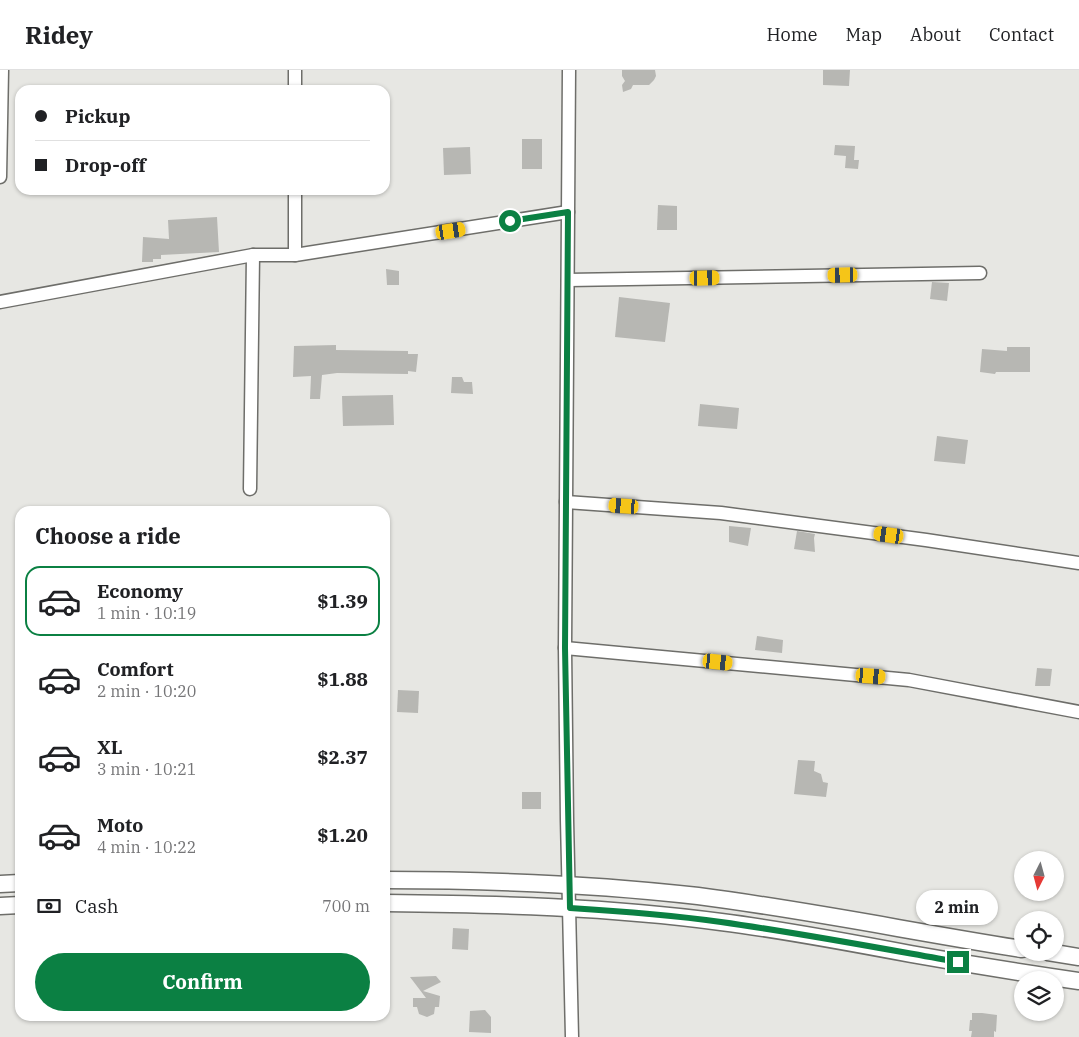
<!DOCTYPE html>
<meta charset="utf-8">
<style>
body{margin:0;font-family:"IBM Plex Serif",serif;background:#f2f2f2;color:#202124;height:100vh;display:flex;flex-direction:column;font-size:19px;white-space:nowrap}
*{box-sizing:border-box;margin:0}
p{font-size:16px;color:#757577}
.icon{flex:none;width:28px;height:28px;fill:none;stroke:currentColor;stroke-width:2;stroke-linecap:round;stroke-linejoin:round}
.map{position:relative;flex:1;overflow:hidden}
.details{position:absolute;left:15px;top:436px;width:375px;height:515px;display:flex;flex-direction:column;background:#fff;border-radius:15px;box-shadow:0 1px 4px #0004}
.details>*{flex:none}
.hud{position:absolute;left:15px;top:15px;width:375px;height:110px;border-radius:15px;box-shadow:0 1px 4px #0004;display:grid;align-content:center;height:110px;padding:0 20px;background:#fff}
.needle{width:32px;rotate:186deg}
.fabs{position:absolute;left:1014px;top:781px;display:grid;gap:10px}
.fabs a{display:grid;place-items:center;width:50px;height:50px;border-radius:50%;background:#fff;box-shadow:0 1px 4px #0004;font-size:25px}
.end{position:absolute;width:22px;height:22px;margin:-11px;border:6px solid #0b8043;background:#fff;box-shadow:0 0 0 2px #fff}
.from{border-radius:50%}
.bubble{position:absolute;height:35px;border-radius:18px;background:#fff;box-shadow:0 1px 4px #0004;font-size:16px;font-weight:700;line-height:35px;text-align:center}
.car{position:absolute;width:15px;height:30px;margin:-15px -8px;border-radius:6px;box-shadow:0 0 4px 1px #0007;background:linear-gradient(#f5c518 24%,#345 0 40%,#f5c518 0 76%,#345 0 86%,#f5c518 0)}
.hud b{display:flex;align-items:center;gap:18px;height:48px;font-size:19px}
.hud b+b{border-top:1px solid #e0e0e0}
.hud i{width:12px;height:12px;background:#202124}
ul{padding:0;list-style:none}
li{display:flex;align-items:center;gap:15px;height:70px;margin:0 10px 8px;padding:0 10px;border:2px solid transparent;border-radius:15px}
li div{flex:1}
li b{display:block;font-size:19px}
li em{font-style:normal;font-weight:700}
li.current{border-color:#0b8043}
li>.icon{width:45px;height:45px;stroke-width:1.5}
h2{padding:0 20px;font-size:22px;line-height:60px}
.pay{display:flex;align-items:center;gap:12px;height:55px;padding:0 20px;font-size:19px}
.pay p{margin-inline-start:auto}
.button{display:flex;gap:10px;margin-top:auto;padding:10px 20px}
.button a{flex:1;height:58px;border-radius:30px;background:#0b8043;color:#fff;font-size:20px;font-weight:700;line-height:58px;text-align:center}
header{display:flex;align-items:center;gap:30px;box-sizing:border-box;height:70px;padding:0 25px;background:#fff;border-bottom:1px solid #e0e0e0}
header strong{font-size:24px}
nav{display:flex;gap:28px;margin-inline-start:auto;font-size:18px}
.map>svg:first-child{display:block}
</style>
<header>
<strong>Ridey</strong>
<nav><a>Home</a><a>Map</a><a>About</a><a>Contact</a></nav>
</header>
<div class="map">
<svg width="1079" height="967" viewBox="0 0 1079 967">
<rect width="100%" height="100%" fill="#e7e7e3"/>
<g fill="#b7b7b3">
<polygon points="622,0 655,0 656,6 654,10 649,15 633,15 631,19 623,22 622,15 625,11 622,6"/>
<polygon points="823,0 850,0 849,16 823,15"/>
<rect x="522" y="69" width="20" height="30"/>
<polygon points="835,75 855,76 854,90 859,90 858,99 845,98 846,86 834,85"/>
<polygon points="470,77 471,104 444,105 443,78"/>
<polygon points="658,135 677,136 677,160 657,160"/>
<polygon points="217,147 219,182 161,185 161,189 153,189 153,192 142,192 143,167 169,169 168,150"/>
<polygon points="386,199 399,201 399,215 387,215"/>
<polygon points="932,212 949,213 947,231 930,229"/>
<polygon points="619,227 670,233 665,272 615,267"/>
<polygon points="336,275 336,280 408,281 408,284 418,284 416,302 408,301 408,304 337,303 322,305 320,329 310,329 311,306 293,307 294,276"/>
<polygon points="1007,277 1030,277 1030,302 996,302 995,304 980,302 982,279 1007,281"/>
<polygon points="452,307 462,307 464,312 472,312 473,324 451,323"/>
<polygon points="393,325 394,355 343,356 342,326"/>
<polygon points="700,334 739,338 737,359 698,356"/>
<polygon points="937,366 968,370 965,394 934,391"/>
<polygon points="729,456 751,458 748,476 729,472"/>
<polygon points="797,461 815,464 814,468 815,482 794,479"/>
<polygon points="757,566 783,570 782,583 755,580"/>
<polygon points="1037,598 1052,599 1050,616 1035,616"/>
<polygon points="398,620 419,621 418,643 397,642"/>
<polygon points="798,690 815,691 814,701 821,704 823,712 828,713 826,727 794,724"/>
<rect x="522" y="722" width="19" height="17"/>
<polygon points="453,858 469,859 468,880 452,879"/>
<polygon points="436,906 441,912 423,921 440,926 439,937 435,937 434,944 427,947 419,944 417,937 413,937 413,928 426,928 410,907"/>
<polygon points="485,940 491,947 491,963 469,962 470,941"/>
<polygon points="972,943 982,943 997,945 996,962 994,961 994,967 971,967 972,961 969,961 970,950 972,950"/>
</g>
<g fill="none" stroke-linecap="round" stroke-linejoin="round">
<defs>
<g id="minor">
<polyline points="569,0 565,578 567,750 572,967"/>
<polyline points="295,20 295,0"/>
<polyline points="0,107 2,0"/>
<polyline points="295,185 295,120"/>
<polyline points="568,210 980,203"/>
<polyline points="0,232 253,185 295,185 568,142"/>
<polyline points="250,419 253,185"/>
<polyline points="566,432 721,443 926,470 1079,493"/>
<polyline points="565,578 909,610 1079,642"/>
</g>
<g id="major">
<path d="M385 810C489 810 594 814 698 826 807 840 914 862 1022 879"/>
<polyline points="0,814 20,813"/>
<path d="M385 833C497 834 609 837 721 852 785 860 848 872 911 884 967 894 1023 903 1079 911"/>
<polyline points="0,836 20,835"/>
<polyline points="1048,882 1079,887"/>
</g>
</defs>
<use href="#minor" stroke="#6e6e6a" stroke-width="15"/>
<use href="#major" stroke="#6e6e6a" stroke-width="19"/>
<use href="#minor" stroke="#fff" stroke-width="12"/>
<use href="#major" stroke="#fff" stroke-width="16"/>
</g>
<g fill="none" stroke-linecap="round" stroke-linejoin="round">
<path stroke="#0b8043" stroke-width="6" d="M510 151 568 142 565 578 570 838C620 841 671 845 721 852 800 863 879 878 958 892"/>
</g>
</svg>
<div class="fabs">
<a><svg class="needle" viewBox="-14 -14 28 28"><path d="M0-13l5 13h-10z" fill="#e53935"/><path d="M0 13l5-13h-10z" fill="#757577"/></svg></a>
<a><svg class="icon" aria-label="locate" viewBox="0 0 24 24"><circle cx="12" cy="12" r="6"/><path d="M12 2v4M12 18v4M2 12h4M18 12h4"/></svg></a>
<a><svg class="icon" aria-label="layers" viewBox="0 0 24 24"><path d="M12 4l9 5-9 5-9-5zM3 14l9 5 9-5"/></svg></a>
</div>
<i class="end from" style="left:510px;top:151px"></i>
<i class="end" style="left:958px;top:892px"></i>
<div class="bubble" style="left:916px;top:820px;width:82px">2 min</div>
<i class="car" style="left:451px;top:161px;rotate:81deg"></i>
<i class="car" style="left:843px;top:205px;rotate:269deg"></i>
<i class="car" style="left:705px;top:208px;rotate:89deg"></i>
<i class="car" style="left:624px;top:436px;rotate:274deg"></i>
<i class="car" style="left:889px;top:465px;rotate:278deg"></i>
<i class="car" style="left:718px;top:592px;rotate:96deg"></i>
<i class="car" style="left:871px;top:606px;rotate:95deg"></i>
<div class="hud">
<b><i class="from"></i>Pickup</b>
<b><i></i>Drop-off</b>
</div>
<section class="details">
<h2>Choose a ride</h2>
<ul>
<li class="current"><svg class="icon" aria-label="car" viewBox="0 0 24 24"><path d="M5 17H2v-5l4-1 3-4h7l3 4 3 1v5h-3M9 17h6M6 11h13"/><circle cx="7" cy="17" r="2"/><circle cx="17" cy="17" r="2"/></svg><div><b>Economy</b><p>1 min · 10:19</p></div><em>$1.39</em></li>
<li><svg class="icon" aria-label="car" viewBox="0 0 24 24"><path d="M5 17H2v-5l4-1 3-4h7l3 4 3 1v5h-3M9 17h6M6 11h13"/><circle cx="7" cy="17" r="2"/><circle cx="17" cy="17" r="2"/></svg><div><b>Comfort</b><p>2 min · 10:20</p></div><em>$1.88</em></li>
<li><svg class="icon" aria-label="car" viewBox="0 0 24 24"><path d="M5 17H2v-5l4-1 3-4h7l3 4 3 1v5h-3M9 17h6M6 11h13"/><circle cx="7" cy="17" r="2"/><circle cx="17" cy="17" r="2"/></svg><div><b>XL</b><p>3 min · 10:21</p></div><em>$2.37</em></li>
<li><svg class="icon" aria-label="car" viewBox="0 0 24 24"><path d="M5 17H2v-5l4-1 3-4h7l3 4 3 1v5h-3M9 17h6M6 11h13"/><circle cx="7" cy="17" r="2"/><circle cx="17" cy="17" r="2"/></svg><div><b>Moto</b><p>4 min · 10:22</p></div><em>$1.20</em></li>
</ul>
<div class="pay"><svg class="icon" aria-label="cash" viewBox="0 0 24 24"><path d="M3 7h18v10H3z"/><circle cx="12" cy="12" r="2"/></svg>Cash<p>700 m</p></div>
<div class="button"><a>Confirm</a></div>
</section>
</div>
